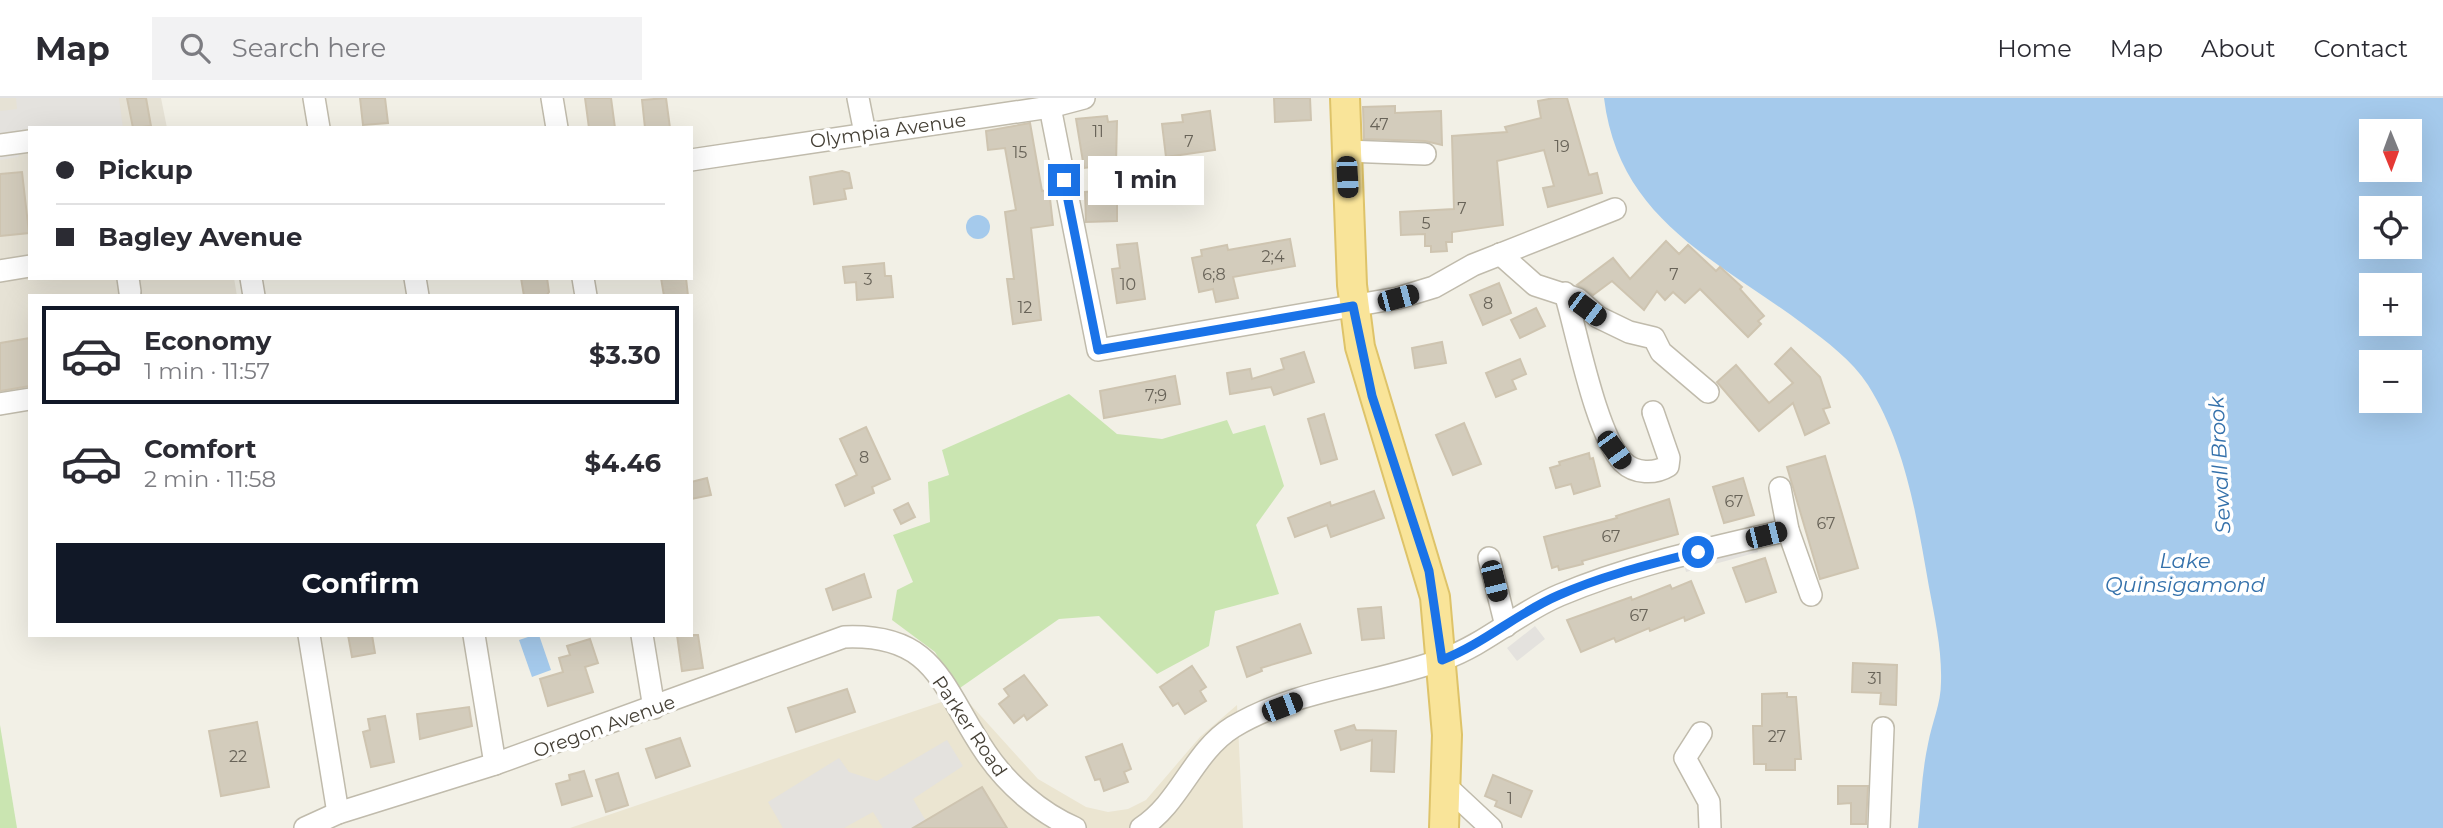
<!DOCTYPE html>
<meta charset="utf-8">
<style>
body{margin:0;font-family:Montserrat,sans-serif;background:#f2f2f3;color:#2b2b33;height:100vh;display:flex;flex-direction:column;font-size:26px;white-space:nowrap}
*{box-sizing:border-box;margin:0}
p{font-size:23px;color:#7c7c81}
.icon{flex:none;width:38px;height:38px;fill:none;stroke:currentColor;stroke-width:2;stroke-linecap:round;stroke-linejoin:round}
.map{position:relative;flex:1;overflow:hidden}
.details{position:absolute;left:28px;top:196px;width:665px;height:343px;display:flex;flex-direction:column;background:#fff;border-radius:0px;box-shadow:0 7px 28px #0002}
.details>*{flex:none}
.banner{position:absolute;left:28px;top:28px;width:665px;height:154px;border-radius:0px;box-shadow:0 7px 28px #0002;display:grid;align-content:center;height:154px;padding:0 28px;background:#fff}
.needle{width:46px;rotate:179deg}
.buttons{position:absolute;left:2359px;top:21px;display:grid;gap:14px}
.buttons a{display:grid;place-items:center;width:63px;height:63px;border-radius:0px;background:#fff;box-shadow:0 7px 28px #0002;font-size:35px}
.end{position:absolute;width:32px;height:32px;margin:-16px;border:9px solid #1a73e8;background:#fff;box-shadow:0 0 0 4px #fff}
.from{border-radius:50%}
.bubble{position:absolute;height:49px;border-radius:0px;background:#fff;box-shadow:0 7px 28px #0002;font-size:23px;font-weight:700;line-height:49px;text-align:center}
.car{position:absolute;width:21px;height:42px;margin:-21px -10px;border-radius:9px;box-shadow:0 0 5px 2px #0007;background:linear-gradient(#222 24%,#8ab4d8 0 40%,#222 0 76%,#8ab4d8 0 86%,#222 0)}
.banner b{display:flex;align-items:center;gap:24px;height:66px;font-size:26px}
.banner b+b{border-top:2px solid #e1e1e2}
.banner i{width:18px;height:18px;background:#2b2b33}
ul{padding:12px 0 0;list-style:none}
li{display:flex;align-items:center;gap:21px;height:98px;margin:0 14px 10px;padding:0 14px;border:4px solid transparent;border-radius:0px}
li div{flex:1}
li b{display:block;font-size:26px}
li em{font-style:normal;font-weight:700}
li.current{border-color:#111827}
li>.icon{width:63px;height:63px;stroke-width:1.5}
.button{display:flex;gap:14px;margin-top:auto;padding:14px 28px}
.button a{flex:1;height:80px;border-radius:0px;background:#111827;color:#fff;font-size:28px;font-weight:700;line-height:80px;text-align:center}
header{display:flex;align-items:center;gap:42px;box-sizing:border-box;height:98px;padding:0 35px;background:#fff;border-bottom:2px solid #e1e1e2}
header strong{font-size:33px}
nav{display:flex;gap:38px;margin-inline-start:auto;font-size:24px}
.search{width:490px;height:63px;background:#f2f2f3;display:flex;align-items:center;gap:18px;box-sizing:border-box;padding:0 24px;border-radius:0px;color:#7c7c81;font-size:26px}
.map>svg:first-child{display:block}
</style>
<header>
<strong>Map</strong>
<div class="search"><svg class="icon" aria-label="search" viewBox="0 0 24 24"><circle cx="10" cy="10" r="6"/><path d="M15 15l6 6"/></svg>Search here</div>
<nav><a>Home</a><a>Map</a><a>About</a><a>Contact</a></nav>
</header>
<div class="map">
<svg width="2443" height="730" viewBox="0 0 2443 730">
<rect width="100%" height="100%" fill="#f2f0e6"/>
<polygon fill="#e6e2d5" points="0,0 161,0 167,30 30,30 30,180 234,180 237,198 30,198 30,310 0,315"/>
<polygon fill="#ebe5d1" points="962,597 1038,681 1086,709 1108,714 1128,711 1146,702 1200,639 1237,607 1243,730 570,730"/>
<g fill="#cae5b1">
<polygon points="1069,296 1117,336 1162,341 1227,322 1233,336 1265,327 1284,388 1256,427 1279,496 1215,513 1209,548 1157,576 1099,518 1059,521 957,592 935,554 892,522 897,492 913,484 893,437 930,424 928,384 949,377 942,352"/>
<polygon points="0,627 17,730 0,730"/>
</g>
<g fill="#e4e2de">
<polygon points="16,0 119,0 123,30 30,30 30,51 23,52 18,59 0,62 0,13 17,11"/>
<polygon points="1756,446 1758,454 1686,474 1684,466"/>
<polygon points="1535,528 1545,541 1517,563 1507,550"/>
<polygon points="947,642 963,668 913,701 930,730 883,730 873,714 844,730 783,730 768,704 839,660 849,674 877,683"/>
</g>
<g fill="#a5caec" fill-rule="evenodd">
<path d="M1604 0H2443V730H1918C1921 702 1922 673 1928 646 1932 624 1941 606 1941 584 1942 552 1935 521 1929 489 1917 421 1906 347 1868 287 1852 262 1827 244 1803 226 1716 161 1619 122 1604 0ZM2371 33H2410V72H2371ZM2371 110H2410V149H2371ZM2371 187H2410V226H2371ZM2371 264H2410V303H2371Z"/>
<circle cx="978" cy="129" r="12"/>
<polygon points="534,537 539,537 551,572 532,579 519,542"/>
</g>
<g fill="#d3ccbc" stroke="#cec4b0" stroke-width="2">
<polygon points="127,0 146,0 151,28 133,30"/>
<polygon points="360,0 385,0 388,25 363,27"/>
<polygon points="585,0 611,0 615,30 589,30"/>
<polygon points="666,0 670,30 645,30 642,2"/>
<polygon points="1274,0 1310,0 1311,22 1275,24"/>
<polygon points="1554,0 1567,0 1589,77 1597,75 1602,95 1548,109 1543,90 1554,88 1544,52 1497,63 1503,127 1452,134 1452,144 1446,144 1447,153 1431,154 1431,148 1425,148 1425,136 1401,137 1400,114 1454,111 1452,38 1507,34 1505,29 1541,20 1538,3"/>
<polygon points="1395,8 1395,15 1441,13 1442,47 1425,43 1364,41 1363,9"/>
<polygon points="1210,13 1215,52 1166,59 1162,26 1183,24 1182,17"/>
<polygon points="1107,18 1108,24 1117,23 1116,66 1084,70 1076,21"/>
<polygon points="1030,25 1042,93 1049,92 1053,127 1031,130 1041,222 1013,226 1007,181 1014,181 1005,114 1016,112 1005,50 988,52 986,33"/>
<polygon points="842,73 849,75 852,90 844,91 846,101 814,106 810,79"/>
<polygon points="22,74 29,135 0,138 0,76"/>
<polygon points="1117,91 1117,123 1086,124 1085,94"/>
<polygon points="1290,141 1295,168 1233,179 1238,200 1216,204 1213,191 1199,194 1192,160 1202,158 1201,152 1227,147 1228,152"/>
<polygon points="1666,143 1679,156 1688,147 1716,173 1720,169 1742,189 1740,191 1764,218 1758,223 1761,226 1748,239 1700,191 1685,205 1673,194 1665,202 1657,193 1644,212 1612,183 1593,197 1577,187 1613,160 1630,181"/>
<polygon points="1137,145 1145,201 1117,205 1112,171 1120,170 1117,147"/>
<polygon points="884,165 885,178 891,178 893,199 857,202 856,184 845,185 843,169"/>
<polygon points="521,180 547,180 549,194 546,198 524,198"/>
<polygon points="661,180 686,180 688,198 664,198"/>
<polygon points="1499,185 1511,215 1483,227 1470,197"/>
<polygon points="1536,210 1545,228 1520,240 1511,222"/>
<polygon points="30,240 30,288 0,293 0,245"/>
<polygon points="1442,244 1446,265 1415,270 1412,250"/>
<polygon points="1791,250 1820,279 1830,309 1823,311 1829,325 1805,337 1793,305 1759,333 1717,284 1736,267 1769,305 1793,285 1775,266"/>
<polygon points="1304,254 1314,284 1274,297 1271,289 1230,296 1227,275 1250,271 1252,281 1284,271 1281,261"/>
<polygon points="1520,261 1526,276 1512,282 1516,291 1496,299 1486,275"/>
<polygon points="1175,278 1180,306 1104,320 1100,293"/>
<polygon points="1324,316 1337,361 1321,366 1308,321"/>
<polygon points="1464,325 1481,366 1453,377 1436,337"/>
<polygon points="866,329 890,381 872,389 874,395 845,408 836,387 857,377 840,341"/>
<polygon points="1589,355 1590,361 1593,360 1600,388 1574,396 1571,386 1556,390 1550,370 1560,367 1559,364"/>
<polygon points="1825,358 1858,470 1820,481 1787,369"/>
<polygon points="707,380 711,397 691,401 691,384"/>
<polygon points="1743,380 1754,417 1724,425 1713,389"/>
<polygon points="1374,393 1384,420 1331,439 1327,427 1295,439 1288,420 1330,404 1331,408"/>
<polygon points="1669,401 1678,436 1582,463 1583,466 1559,472 1558,468 1552,470 1544,439 1617,420 1616,418"/>
<polygon points="908,405 915,419 901,426 894,412"/>
<polygon points="1765,460 1776,494 1746,504 1733,470"/>
<polygon points="864,476 871,499 833,512 826,491"/>
<polygon points="1691,483 1704,515 1685,523 1684,519 1650,533 1649,530 1616,544 1614,540 1581,554 1567,522 1631,499 1632,502 1670,487 1672,491"/>
<polygon points="1381,509 1384,540 1362,542 1358,511"/>
<polygon points="1300,526 1311,555 1261,570 1262,573 1247,579 1237,549"/>
<polygon points="348,537 372,537 375,555 352,559"/>
<polygon points="677,537 698,537 703,570 682,573"/>
<polygon points="590,541 598,565 585,569 593,594 548,608 540,581 563,574 559,560 570,557 567,548"/>
<polygon points="1853,565 1897,567 1896,607 1880,606 1881,595 1852,594"/>
<polygon points="1192,568 1206,589 1200,593 1206,603 1185,616 1178,605 1173,608 1160,589"/>
<polygon points="1024,577 1047,607 1027,622 1024,617 1014,625 999,606 1009,598 1004,591"/>
<polygon points="847,591 855,614 796,634 788,610"/>
<polygon points="1787,595 1787,599 1796,599 1801,661 1795,661 1795,672 1766,672 1766,666 1754,666 1753,628 1762,628 1762,596"/>
<polygon points="469,609 472,628 420,641 417,616"/>
<polygon points="385,618 394,664 371,669 363,634 370,632 368,621"/>
<polygon points="257,624 269,689 221,698 209,633"/>
<polygon points="1354,627 1356,632 1396,633 1394,674 1371,673 1372,642 1341,652 1335,633"/>
<polygon points="680,640 690,668 656,680 646,651"/>
<polygon points="1122,646 1131,671 1124,674 1128,684 1104,693 1100,681 1095,682 1086,659"/>
<polygon points="584,673 592,698 562,707 556,686 570,682 569,677"/>
<polygon points="618,675 628,707 606,714 596,682"/>
<polygon points="1493,677 1532,693 1521,719 1495,708 1497,703 1485,698"/>
<polygon points="1838,688 1868,688 1866,726 1851,726 1851,705 1838,706"/>
<polygon points="982,689 1007,730 913,730"/>
</g>
<g fill="none" stroke-linecap="round" stroke-linejoin="round">
<defs>
<g id="minor">
<polyline points="314,0 319,30"/>
<polyline points="552,0 557,30"/>
<polyline points="858,0 865,35"/>
<polyline points="1050,9 1098,252 1398,200 1434,189 1473,167 1615,111"/>
<polyline points="0,47 30,43"/>
<polyline points="1346,53 1425,56"/>
<polyline points="691,62 1050,9 1084,0"/>
<polyline points="1500,156 1535,187 1578,201 1598,219 1629,234 1654,240 1661,254 1708,294"/>
<polyline points="0,173 30,168"/>
<polyline points="128,180 130,194"/>
<polyline points="251,180 254,198"/>
<polyline points="415,180 418,198"/>
<polyline points="583,180 586,198"/>
<path d="M1565 195C1577 235 1596 337 1623 364 1635 376 1655 376 1668 368L1669 360 1653 314"/>
<polyline points="0,306 30,301"/>
<polyline points="1780,390 1788,432 1811,497"/>
<polyline points="1489,460 1506,528"/>
<polyline points="309,537 338,715"/>
<polyline points="474,537 495,666"/>
<polyline points="642,537 654,610"/>
<polyline points="1701,635 1685,660 1709,704 1710,730"/>
<polyline points="1446,688 1491,730"/>
<path d="M305 730 338 715 495 666 844 539C937 535 942 591 986 655 1007 686 1040 715 1075 730"/>
<path d="M1141 730C1181 704 1193 654 1233 629 1296 591 1376 586 1444 561 1486 546 1519 514 1560 497 1633 466 1712 450 1788 432"/>
<polyline points="1879,730 1883,630"/>
</g>
<polyline id="major" points="1345,0 1352,187 1360,249 1435,499 1447,637 1444,730"/>
</defs>
<use href="#minor" stroke="#c0bbac" stroke-width="24"/>
<use href="#major" stroke="#dec369" stroke-width="32"/>
<use href="#minor" stroke="#fff" stroke-width="21"/>
<use href="#major" stroke="#f9e499" stroke-width="28"/>
</g>
<g fill="none" stroke-linecap="round" stroke-linejoin="round">
<path stroke="#1a73e8" stroke-width="9" d="M1064 82 1098 252 1353 208 1372 298 1429 473 1442 562C1485 545 1517 515 1559 497 1604 477 1651 466 1698 454"/>
</g>
<g text-anchor="middle" stroke-width="7" stroke-linejoin="round" paint-order="stroke">
<g font-size="16" fill="#686358">
<text x="1379" y="32">47</text>
<text x="1098" y="39">11</text>
<text x="1189" y="49">7</text>
<text x="1562" y="54">19</text>
<text x="1020" y="60">15</text>
<text x="1462" y="116">7</text>
<text x="1426" y="131">5</text>
<text x="1273" y="164">2;4</text>
<text x="1214" y="182">6;8</text>
<text x="1674" y="182">7</text>
<text x="868" y="187">3</text>
<text x="1128" y="192">10</text>
<text x="1488" y="211">8</text>
<text x="1025" y="215">12</text>
<text x="1156" y="303">7;9</text>
<text x="864" y="365">8</text>
<text x="1734" y="409">67</text>
<text x="1826" y="431">67</text>
<text x="1611" y="444">67</text>
<text x="1639" y="523">67</text>
<text x="1875" y="586">31</text>
<text x="1777" y="644">27</text>
<text x="238" y="664">22</text>
<text x="1510" y="706">1</text>
</g>
<g font-size="19" fill="#454036" stroke="#fff">
<text transform="translate(888 32) rotate(-8)" y="7">Olympia Avenue</text>
<text transform="translate(604 628) rotate(-20)" y="7">Oregon Avenue</text>
<text transform="translate(970 628) rotate(56)" y="7">Parker Road</text>
</g>
<g font-size="21" font-style="italic" fill="#3471ab" stroke="#fff">
<text transform="translate(2220 367) rotate(-93)" y="7">Sewall Brook</text>
<text x="2185" y="470">Lake<tspan x="2185" dy="24">Quinsigamond</tspan></text>
</g>
</g>
</svg>
<div class="buttons">
<a><svg class="needle" viewBox="-14 -14 28 28"><path d="M0-13l5 13h-10z" fill="#e53935"/><path d="M0 13l5-13h-10z" fill="#7c7c81"/></svg></a>
<a><svg class="icon" aria-label="locate" viewBox="0 0 24 24"><circle cx="12" cy="12" r="6"/><path d="M12 2v4M12 18v4M2 12h4M18 12h4"/></svg></a>
<a>+</a>
<a>−</a>
</div>
<i class="end from" style="left:1698px;top:454px"></i>
<i class="end" style="left:1064px;top:82px"></i>
<div class="bubble" style="left:1088px;top:58px;width:116px">1 min</div>
<i class="car" style="left:1347px;top:79px;rotate:177deg"></i>
<i class="car" style="left:1398px;top:200px;rotate:75deg"></i>
<i class="car" style="left:1587px;top:211px;rotate:127deg"></i>
<i class="car" style="left:1614px;top:352px;rotate:144deg"></i>
<i class="car" style="left:1766px;top:437px;rotate:76deg"></i>
<i class="car" style="left:1494px;top:483px;rotate:166deg"></i>
<i class="car" style="left:1282px;top:609px;rotate:69deg"></i>
<div class="banner">
<b><i class="from"></i>Pickup</b>
<b><i></i>Bagley Avenue</b>
</div>
<section class="details">
<ul>
<li class="current"><svg class="icon" aria-label="car" viewBox="0 0 24 24"><path d="M5 17H2v-5l4-1 3-4h7l3 4 3 1v5h-3M9 17h6M6 11h13"/><circle cx="7" cy="17" r="2"/><circle cx="17" cy="17" r="2"/></svg><div><b>Economy</b><p>1 min · 11:57</p></div><em>$3.30</em></li>
<li><svg class="icon" aria-label="car" viewBox="0 0 24 24"><path d="M5 17H2v-5l4-1 3-4h7l3 4 3 1v5h-3M9 17h6M6 11h13"/><circle cx="7" cy="17" r="2"/><circle cx="17" cy="17" r="2"/></svg><div><b>Comfort</b><p>2 min · 11:58</p></div><em>$4.46</em></li>
</ul>
<div class="button"><a>Confirm</a></div>
</section>
</div>
